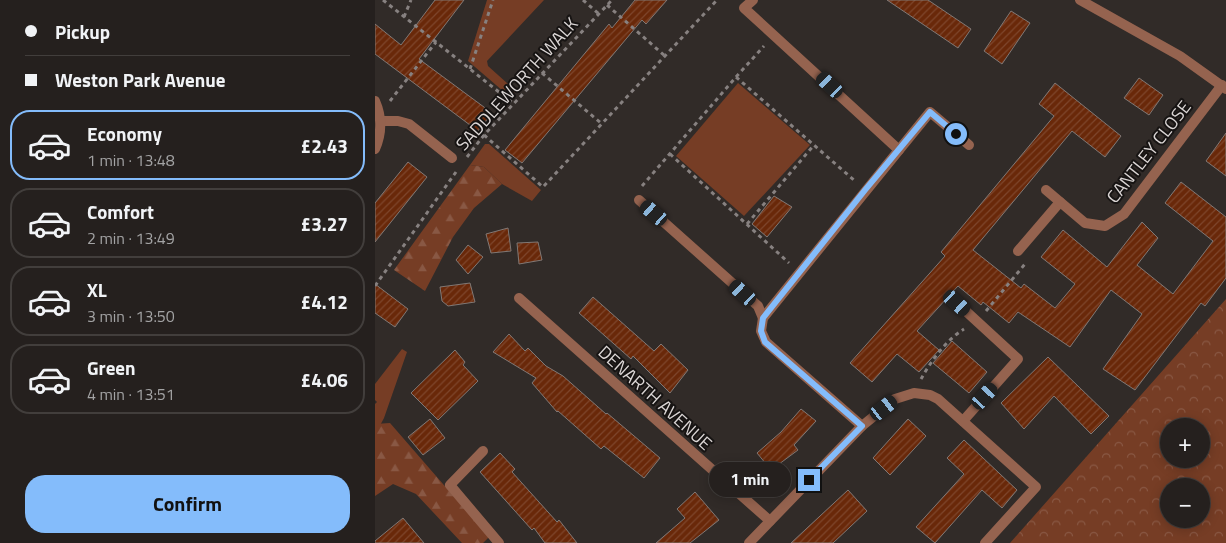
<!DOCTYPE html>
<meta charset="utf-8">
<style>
body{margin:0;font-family:"Titillium Web",sans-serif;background:#312d2b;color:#f1f3f6;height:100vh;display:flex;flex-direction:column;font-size:19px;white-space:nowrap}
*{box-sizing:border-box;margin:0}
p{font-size:16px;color:#a3a3a4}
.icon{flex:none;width:28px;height:28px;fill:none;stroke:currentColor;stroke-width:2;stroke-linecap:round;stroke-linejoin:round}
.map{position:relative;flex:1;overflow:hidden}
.sheet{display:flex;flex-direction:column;background:#25201e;width:375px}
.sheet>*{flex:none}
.top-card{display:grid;align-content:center;height:110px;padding:0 25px;background:#25201e}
.controls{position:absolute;left:785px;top:418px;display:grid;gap:10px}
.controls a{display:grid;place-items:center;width:50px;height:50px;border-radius:50%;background:#25201e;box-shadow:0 2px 12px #0003,0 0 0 1px #423e3c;font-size:25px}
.end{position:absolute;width:22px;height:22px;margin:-11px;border:6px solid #84bcfb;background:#111;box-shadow:0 0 0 2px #111}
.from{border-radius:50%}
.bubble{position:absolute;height:35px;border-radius:18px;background:#25201e;box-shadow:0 2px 12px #0003,0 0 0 1px #423e3c;font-size:16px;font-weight:700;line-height:35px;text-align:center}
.car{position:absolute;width:15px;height:30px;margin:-15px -8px;border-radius:6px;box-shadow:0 0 4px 1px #0007;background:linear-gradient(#222 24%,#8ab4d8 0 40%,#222 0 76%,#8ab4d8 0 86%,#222 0)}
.top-card b{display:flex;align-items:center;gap:18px;height:48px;font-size:19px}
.top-card b+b{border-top:1px solid #423e3c}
.top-card i{width:12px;height:12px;background:#f1f3f6}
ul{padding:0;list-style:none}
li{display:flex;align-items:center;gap:15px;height:70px;margin:0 10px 8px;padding:0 15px;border:2px solid #423e3c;border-radius:20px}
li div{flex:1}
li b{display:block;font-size:19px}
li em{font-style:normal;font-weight:700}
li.on{border-color:#84bcfb}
li>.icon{width:45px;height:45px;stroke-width:1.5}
.primary-button{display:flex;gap:10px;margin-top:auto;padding:10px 25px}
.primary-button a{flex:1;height:58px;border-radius:20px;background:#84bcfb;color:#111;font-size:20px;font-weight:700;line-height:58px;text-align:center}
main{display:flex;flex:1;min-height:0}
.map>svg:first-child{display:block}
</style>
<main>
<section class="sheet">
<div class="top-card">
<b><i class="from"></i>Pickup</b>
<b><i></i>Weston Park Avenue</b>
</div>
<ul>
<li class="on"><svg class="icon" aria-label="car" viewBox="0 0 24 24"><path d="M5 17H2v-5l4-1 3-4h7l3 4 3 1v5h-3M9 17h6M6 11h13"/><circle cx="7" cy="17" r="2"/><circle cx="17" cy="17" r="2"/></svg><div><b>Economy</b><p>1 min · 13:48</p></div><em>£2.43</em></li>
<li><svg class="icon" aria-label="car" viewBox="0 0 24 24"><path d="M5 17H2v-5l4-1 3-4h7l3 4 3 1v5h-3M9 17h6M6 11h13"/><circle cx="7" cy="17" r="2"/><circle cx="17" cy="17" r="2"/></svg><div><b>Comfort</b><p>2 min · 13:49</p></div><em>£3.27</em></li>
<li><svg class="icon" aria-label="car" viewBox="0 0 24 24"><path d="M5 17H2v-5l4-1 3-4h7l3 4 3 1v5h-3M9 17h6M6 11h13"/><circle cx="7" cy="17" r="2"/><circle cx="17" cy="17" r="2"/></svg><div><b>XL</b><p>3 min · 13:50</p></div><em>£4.12</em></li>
<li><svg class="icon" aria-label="car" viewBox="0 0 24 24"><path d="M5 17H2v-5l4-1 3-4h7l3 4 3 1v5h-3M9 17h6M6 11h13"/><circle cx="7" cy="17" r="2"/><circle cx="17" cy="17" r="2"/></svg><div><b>Green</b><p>4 min · 13:51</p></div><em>£4.06</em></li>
</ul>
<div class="primary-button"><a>Confirm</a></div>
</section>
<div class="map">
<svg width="851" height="543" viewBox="0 0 851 543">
<defs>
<pattern id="forest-firs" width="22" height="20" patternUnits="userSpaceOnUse" patternTransform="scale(1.25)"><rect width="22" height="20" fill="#763d25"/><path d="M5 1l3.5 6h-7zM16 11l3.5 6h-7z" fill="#895844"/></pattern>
<pattern id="park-crowns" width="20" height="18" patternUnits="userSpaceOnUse" patternTransform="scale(1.25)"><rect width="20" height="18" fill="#763d25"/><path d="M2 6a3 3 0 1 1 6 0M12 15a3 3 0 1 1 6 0" fill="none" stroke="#895844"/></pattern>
<pattern id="building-hatch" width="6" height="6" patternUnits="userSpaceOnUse" patternTransform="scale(1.25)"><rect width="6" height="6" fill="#692809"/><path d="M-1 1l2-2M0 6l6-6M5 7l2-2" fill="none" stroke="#7e462c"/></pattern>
</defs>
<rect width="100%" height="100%" fill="#312b28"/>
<g fill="#763d25">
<polygon points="112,0 169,0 112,61 113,66 141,91 135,97 93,61"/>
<polygon points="363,83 435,145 369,216 301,156"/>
<polygon points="110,144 114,144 166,190 157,201 127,184 109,167 95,165"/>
<polygon points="27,349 32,352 9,418 0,435 0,404 2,402 0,400 0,384"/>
</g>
<g fill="url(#forest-firs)">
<polygon points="95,165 109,167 127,184 99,208 78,237 50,291 19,270"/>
<polygon points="15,423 114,537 108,543 87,543 41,494 18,484 0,496 0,424"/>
</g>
<path fill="url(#park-crowns)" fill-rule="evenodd" d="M851 299V543H635ZM794 426H826V459H794ZM794 486H826V519H794Z"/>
<g fill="url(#building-hatch)" stroke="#807875">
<polygon points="60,0 89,0 44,59 117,113 103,131 0,54 0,24 26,45"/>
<polygon points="260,0 292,0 271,24 267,20 147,163 130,150 234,24 237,28"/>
<polygon points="512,0 553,0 596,29 583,48"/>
<polygon points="636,11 655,23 627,64 609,51"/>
<polygon points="764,78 788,95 774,115 749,98"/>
<polygon points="680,83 746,136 730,157 697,131 598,250 646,288 649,284 680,308 700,284 666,257 688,230 732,267 767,222 783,238 762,265 798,294 838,241 790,203 806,182 851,217 851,278 830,306 826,303 760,390 728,369 767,314 736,290 695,347 643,312 634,323 608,302 606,305 583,286 542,331 564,350 544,372 522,354 497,382 475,363 570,256 566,252 679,116 664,104"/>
<polygon points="851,133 851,176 831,161"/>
<polygon points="33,162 52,177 0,242 0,203"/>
<polygon points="399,196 417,207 392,237 377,224"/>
<polygon points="133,228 136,251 116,253 111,234"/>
<polygon points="163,242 167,260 144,264 142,243"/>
<polygon points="93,245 108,257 93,274 81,260"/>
<polygon points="95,283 100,302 73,306 67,301 65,287"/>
<polygon points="0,284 33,309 20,327 0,313"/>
<polygon points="218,297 279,351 286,344 313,370 295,393 258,356 256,359 204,313"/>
<polygon points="134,334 150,351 153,348 171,366 188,376 231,414 232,413 285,458 269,478 229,446 226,449 183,411 182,412 157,383 161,378 118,352"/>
<polygon points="577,341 612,372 594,393 558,363"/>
<polygon points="80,350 90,362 88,365 103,381 63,420 36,393"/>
<polygon points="673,357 734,416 716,434 679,396 649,429 626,403"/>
<polygon points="426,409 441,421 419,445 423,450 396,470 382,453 406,432"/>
<polygon points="55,419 70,438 48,455 33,437"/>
<polygon points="533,419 551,436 515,475 498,458"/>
<polygon points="589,440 642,490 627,508 607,490 560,543 541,527 589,474 572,458"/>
<polygon points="125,453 140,469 137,472 182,522 184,520 202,543 170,543 159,528 157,530 105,472"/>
<polygon points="473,490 492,511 458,543 416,543"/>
<polygon points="320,492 344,520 315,543 281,543 310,518 302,509"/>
<polygon points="28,518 49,543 0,543 0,541"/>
</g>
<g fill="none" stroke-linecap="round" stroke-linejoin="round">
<g stroke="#878180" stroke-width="3" stroke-dasharray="4 4" stroke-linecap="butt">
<polyline points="8,0 139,104"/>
<polyline points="208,0 224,14"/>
<polyline points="232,5 290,56"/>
<polyline points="29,17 36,0"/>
<polyline points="95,69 118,0"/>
<polyline points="167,73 227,124"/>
<polyline points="361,77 389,46"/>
<polyline points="15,101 61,42"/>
<polyline points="109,135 168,187 342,0"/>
<polyline points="295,154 414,263"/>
<polyline points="92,157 109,135 237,0"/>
<polyline points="267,186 361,77 480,181"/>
<polyline points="372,224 439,145"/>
<polyline points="0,286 81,172"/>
<polyline points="611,311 650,264"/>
<path d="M546 379C556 361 571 340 589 329"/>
</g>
<g stroke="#95634f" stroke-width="10">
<polyline points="378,0 369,8 524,150 388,318 386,331 391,342 487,426"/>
<polyline points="6,121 23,121 34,124 77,158"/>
<polyline points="524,150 555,112 594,145"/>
<polyline points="264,200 383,306 388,318"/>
<polyline points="643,251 685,202"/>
<polyline points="582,303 643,359 588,421"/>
</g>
<g stroke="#95634f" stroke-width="10">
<path d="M0 101C7 117 7 133 0 149"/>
<polyline points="671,190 710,223 730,226 749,214 847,85"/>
<polyline points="144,298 395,521"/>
<polyline points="108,451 75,485 124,543"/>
<polyline points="374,543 487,426 520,399 539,393 555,395 563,399 661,487 610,543"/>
</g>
<polyline stroke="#95634f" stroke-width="10" points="705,0 805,56 851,89"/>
</g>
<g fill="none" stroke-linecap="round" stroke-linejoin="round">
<polyline stroke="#84bcfb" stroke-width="6" points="434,480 487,426 390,342 386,331 388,318 490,190 555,112 581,134"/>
</g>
<g text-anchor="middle" stroke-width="4" stroke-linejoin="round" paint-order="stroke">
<g font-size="18" fill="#dbd6d5" stroke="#171413">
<text transform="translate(142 84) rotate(-48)" y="6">SADDLEWORTH WALK</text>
<text transform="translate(774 152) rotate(-52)" y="6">CANTLEY CLOSE</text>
<text transform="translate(280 398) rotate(42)" y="6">DENARTH AVENUE</text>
</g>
</g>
</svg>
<div class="controls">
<a>+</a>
<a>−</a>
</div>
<i class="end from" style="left:581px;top:134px"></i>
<i class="end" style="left:434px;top:480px"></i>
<div class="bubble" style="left:334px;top:462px;width:82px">1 min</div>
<i class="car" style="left:455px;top:85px;rotate:313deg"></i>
<i class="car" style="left:279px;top:213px;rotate:311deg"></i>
<i class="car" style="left:368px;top:293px;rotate:312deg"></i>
<i class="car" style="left:582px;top:303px;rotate:132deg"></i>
<i class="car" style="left:610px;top:396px;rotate:42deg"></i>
<i class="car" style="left:509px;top:408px;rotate:52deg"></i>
</div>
</main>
